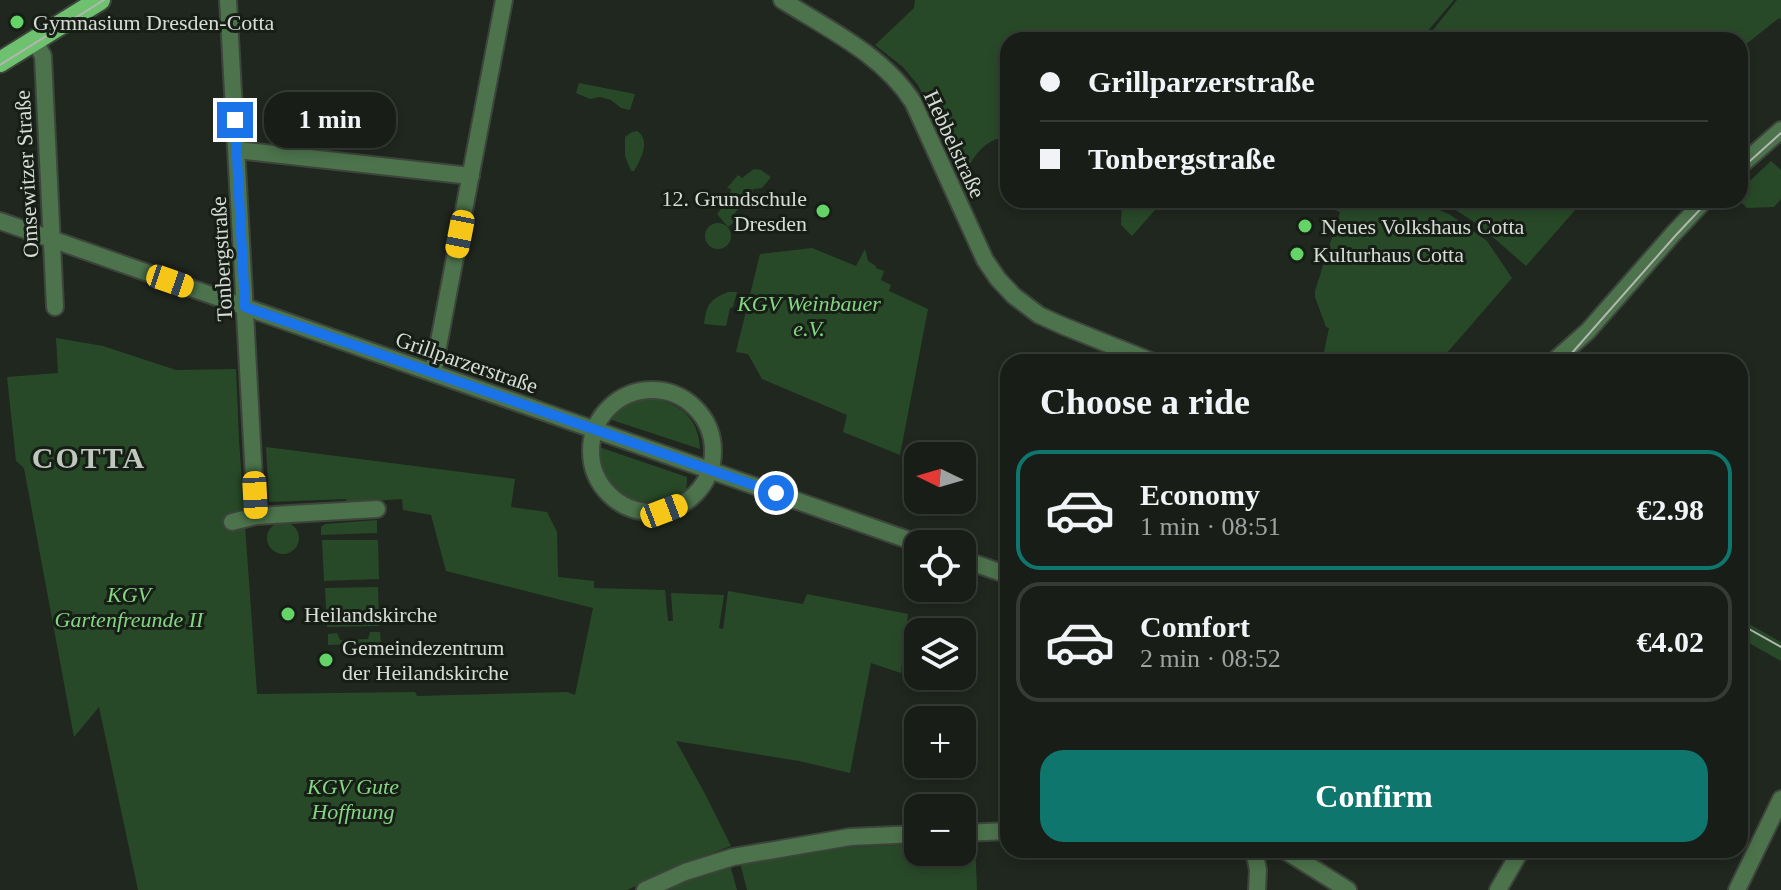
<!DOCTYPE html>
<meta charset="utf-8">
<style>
body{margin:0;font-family:"Times New Roman",serif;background:#212620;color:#f1f3f6;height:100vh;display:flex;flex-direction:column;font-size:30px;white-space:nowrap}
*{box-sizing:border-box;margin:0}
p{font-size:26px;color:#9fa2a1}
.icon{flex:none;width:44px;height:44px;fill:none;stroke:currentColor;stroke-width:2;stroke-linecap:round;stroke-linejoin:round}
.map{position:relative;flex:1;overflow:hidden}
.side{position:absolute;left:1000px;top:354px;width:748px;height:504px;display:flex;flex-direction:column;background:#181d17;border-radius:24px;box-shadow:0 4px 12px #0003,0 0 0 2px #363b36}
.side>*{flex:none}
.guide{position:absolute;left:1000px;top:32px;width:748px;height:176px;border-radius:24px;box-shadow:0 4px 12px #0003,0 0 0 2px #363b36;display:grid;align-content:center;height:176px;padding:0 40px;background:#181d17}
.needle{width:52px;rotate:275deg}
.buttons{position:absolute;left:904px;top:442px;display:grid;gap:16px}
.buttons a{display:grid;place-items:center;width:72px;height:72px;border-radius:16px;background:#181d17;box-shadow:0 4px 12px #0003,0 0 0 2px #363b36;font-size:40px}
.end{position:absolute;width:36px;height:36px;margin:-18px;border:10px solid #1a73e8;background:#fff;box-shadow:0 0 0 4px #fff}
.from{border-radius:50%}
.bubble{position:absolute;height:56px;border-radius:24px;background:#181d17;box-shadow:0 4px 12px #0003,0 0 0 2px #363b36;font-size:26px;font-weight:700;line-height:56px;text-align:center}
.car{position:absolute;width:24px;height:48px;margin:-24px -12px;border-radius:10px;box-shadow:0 0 6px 2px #0007;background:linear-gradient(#f5c518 24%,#345 0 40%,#f5c518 0 76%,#345 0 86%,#f5c518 0)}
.guide b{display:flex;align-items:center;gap:28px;height:76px;font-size:30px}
.guide b+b{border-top:2px solid #363b36}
.guide i{width:20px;height:20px;background:#f1f3f6}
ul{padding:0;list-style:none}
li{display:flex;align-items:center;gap:24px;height:120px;margin:0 16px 12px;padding:0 24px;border:4px solid #363b36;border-radius:24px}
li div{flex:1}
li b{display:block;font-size:30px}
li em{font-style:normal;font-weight:700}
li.current{border-color:#0f766e}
li>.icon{width:72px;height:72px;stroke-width:1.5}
h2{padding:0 40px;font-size:36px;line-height:96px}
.button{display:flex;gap:16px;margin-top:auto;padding:16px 40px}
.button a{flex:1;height:92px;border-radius:24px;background:#0f766e;color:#fff;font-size:32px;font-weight:700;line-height:92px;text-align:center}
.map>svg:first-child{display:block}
</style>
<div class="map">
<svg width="1781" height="890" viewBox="0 0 1781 890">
<rect width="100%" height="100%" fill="#20271f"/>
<g fill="#284928">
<path d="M915 0H1454L1420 40H1008V137C983 138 972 159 962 179L948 145 918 85 903 67 875 45 914 8Z"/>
<polygon points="1457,0 1781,0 1781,20 1779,18 1740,49 1740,40 1425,40"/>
<polygon points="579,83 635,94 630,110 621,108 611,100 600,97 590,99 576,93"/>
<path d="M637 131C651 140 641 159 634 171H631L625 156V137L632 132Z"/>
<polygon points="1771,161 1781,170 1781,199 1774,207 1747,208 1739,200 1740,200 1740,190"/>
<path d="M754 169 761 170 771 177 762 188 753 189 749 203C740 206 732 212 733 223L728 227 717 214 729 199 731 189 727 188 738 175 742 178Z"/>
<polygon points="1122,200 1164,200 1132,236 1121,225"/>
<polygon points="1304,200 1415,200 1449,214 1487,241 1512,278 1439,362 1322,362 1329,328 1326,327 1315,297 1315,291 1340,212"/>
<polygon points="1440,200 1584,200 1526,266 1479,225"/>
<circle cx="718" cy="236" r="13"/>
<polygon points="812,248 856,266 865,249 868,261 876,266 876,268 884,271 881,280 891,285 889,291 928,309 900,455 843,432 847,415 762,379 748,354 736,352 760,254"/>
<path d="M728 292H737L733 307 730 308 726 326 704 324C707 304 709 300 728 292Z"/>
<polygon points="56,338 103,346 176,370 236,369 239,440 257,694 415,692 417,696 567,692 575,695 593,608 446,571 431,515 403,510 402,499 347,503 346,499 269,502 266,447 515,479 511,507 547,512 557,532 558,577 594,581 594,588 665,590 668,621 673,621 671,593 724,595 719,628 723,629 728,591 803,604 807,594 908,614 901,673 871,663 850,773 799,761 676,741 704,792 731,846 694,860 627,890 138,890 99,707 74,737 24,468 16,461 7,377 58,373"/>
<path d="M638 397C672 399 698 411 700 449L609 419 607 417 616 407Z"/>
<path d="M596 446 687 477C687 483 687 490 683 495 678 503 670 505 661 506 626 509 593 483 596 446Z"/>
<polygon points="377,520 377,533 321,535 321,527 325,524"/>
<circle cx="283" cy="538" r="16"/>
<polygon points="322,540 378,540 379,579 324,581"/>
<polygon points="378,587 379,626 327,627 325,588"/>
<polygon points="1740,619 1781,642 1781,661 1740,638"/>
<polygon points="370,632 380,632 381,643 328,645 328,634 337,633 340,640 368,639"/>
<polygon points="975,842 977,890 747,890 740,863 832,848 918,844 918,852 962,852 962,843"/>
<polygon points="730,865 737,890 668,890 707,872"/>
</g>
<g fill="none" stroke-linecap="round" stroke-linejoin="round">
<defs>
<g id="minor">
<polyline points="228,0 256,516"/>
<path d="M782 0C828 29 883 55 913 102L985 260 998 279 1014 296 1039 315 1061 325 1153 362"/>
<polyline points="35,41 43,56 55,307"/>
<polyline points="237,150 471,176"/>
<polyline points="1740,166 1781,130"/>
<polyline points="0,221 920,544"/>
<polyline points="1553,362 1588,331 1673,234 1705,200"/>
<polyline points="433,373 504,0"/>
<circle cx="652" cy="451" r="61"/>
<polyline points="232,522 256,516 377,509"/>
<polyline points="962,559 1008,575"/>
<polyline points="962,833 1008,831"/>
<polyline points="1254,850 1258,870 1257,890"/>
<polyline points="1284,850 1348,890"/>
<polyline points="645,890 685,872 733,857 850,837 918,834"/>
<polyline points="1498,890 1521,850"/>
<polyline points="1737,890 1781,799"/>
</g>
<polyline id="major" points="0,62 100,0"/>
</defs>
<use href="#minor" stroke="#3d443c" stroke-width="20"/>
<use href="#major" stroke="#3d443c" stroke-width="24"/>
<use href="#minor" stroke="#4c734b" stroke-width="16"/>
<use href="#major" stroke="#6ec16e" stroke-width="20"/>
<g stroke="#b2b7b1" stroke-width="2">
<polyline points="0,65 104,0"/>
<polyline points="1740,170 1781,133"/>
<polyline points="1564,362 1676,235 1709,200"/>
<polyline points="1740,624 1781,647"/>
</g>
</g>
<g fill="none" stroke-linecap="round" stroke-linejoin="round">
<polyline stroke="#1a73e8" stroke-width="10" points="235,120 245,307 776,493"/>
</g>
<g fill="#64d467" stroke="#161e16" stroke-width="3">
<circle cx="17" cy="22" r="8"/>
<circle cx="823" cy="211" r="8"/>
<circle cx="1305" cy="226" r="8"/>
<circle cx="1297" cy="254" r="8"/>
<circle cx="288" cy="614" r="8"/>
<circle cx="326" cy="660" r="8"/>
</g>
<g text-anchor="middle" stroke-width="6" stroke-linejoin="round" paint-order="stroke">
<g font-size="22" fill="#d7dcd7" stroke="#161e16" text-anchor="start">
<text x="33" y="30">Gymnasium Dresden-Cotta</text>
<text x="807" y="206" text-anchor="end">12. Grundschule<tspan x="807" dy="25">Dresden</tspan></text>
<text x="1321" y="234">Neues Volkshaus Cotta</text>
<text x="1313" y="262">Kulturhaus Cotta</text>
<text x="304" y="622">Heilandskirche</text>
<text x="342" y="655">Gemeindezentrum<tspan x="342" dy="25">der Heilandskirche</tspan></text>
</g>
<g font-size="22" fill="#d7dcd7" stroke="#161e16">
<text transform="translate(955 144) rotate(65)" y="8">Hebbelstraße</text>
<text transform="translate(26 174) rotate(-93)" y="8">Omsewitzer Straße</text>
<text transform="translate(221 259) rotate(-93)" y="8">Tonbergstraße</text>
<text transform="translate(467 362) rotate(19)" y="8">Grillparzerstraße</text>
</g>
<g font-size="22" font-style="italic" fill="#84d584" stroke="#161e16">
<text x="809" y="311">KGV Weinbauer<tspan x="809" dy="25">e.V.</tspan></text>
<text x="129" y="602">KGV<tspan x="129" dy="25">Gartenfreunde II</tspan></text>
<text x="353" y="794">KGV Gute<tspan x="353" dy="25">Hoffnung</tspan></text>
</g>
<g font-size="30" font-weight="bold" letter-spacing="2" fill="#bdc7bc" stroke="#161e16">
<text x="89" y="468">COTTA</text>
</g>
</g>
</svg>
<div class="buttons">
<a><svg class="needle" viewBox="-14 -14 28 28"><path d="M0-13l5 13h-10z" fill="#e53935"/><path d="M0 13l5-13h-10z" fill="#9fa2a1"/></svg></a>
<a><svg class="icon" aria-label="locate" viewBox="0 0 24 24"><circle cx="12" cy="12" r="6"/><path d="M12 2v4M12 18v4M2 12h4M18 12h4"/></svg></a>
<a><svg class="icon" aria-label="layers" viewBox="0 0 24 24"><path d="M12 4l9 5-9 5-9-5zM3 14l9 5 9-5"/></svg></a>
<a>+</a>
<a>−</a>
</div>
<i class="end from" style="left:776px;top:493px"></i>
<i class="end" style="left:235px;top:120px"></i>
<div class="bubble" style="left:264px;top:92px;width:132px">1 min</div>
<i class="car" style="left:460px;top:234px;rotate:191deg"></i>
<i class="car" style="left:170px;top:281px;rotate:109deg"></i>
<i class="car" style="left:255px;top:495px;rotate:177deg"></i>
<i class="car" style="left:664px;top:511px;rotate:69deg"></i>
<div class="guide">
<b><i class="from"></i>Grillparzerstraße</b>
<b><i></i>Tonbergstraße</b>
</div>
<section class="side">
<h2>Choose a ride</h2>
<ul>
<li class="current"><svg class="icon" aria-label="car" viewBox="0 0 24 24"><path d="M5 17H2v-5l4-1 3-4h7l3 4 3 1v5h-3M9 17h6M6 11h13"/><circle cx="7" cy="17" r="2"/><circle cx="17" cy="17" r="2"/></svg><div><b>Economy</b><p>1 min · 08:51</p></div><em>€2.98</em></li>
<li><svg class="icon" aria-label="car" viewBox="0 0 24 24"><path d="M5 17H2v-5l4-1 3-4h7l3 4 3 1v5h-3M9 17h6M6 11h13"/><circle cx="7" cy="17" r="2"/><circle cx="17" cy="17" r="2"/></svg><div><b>Comfort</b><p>2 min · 08:52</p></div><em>€4.02</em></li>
</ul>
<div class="button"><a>Confirm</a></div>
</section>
</div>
